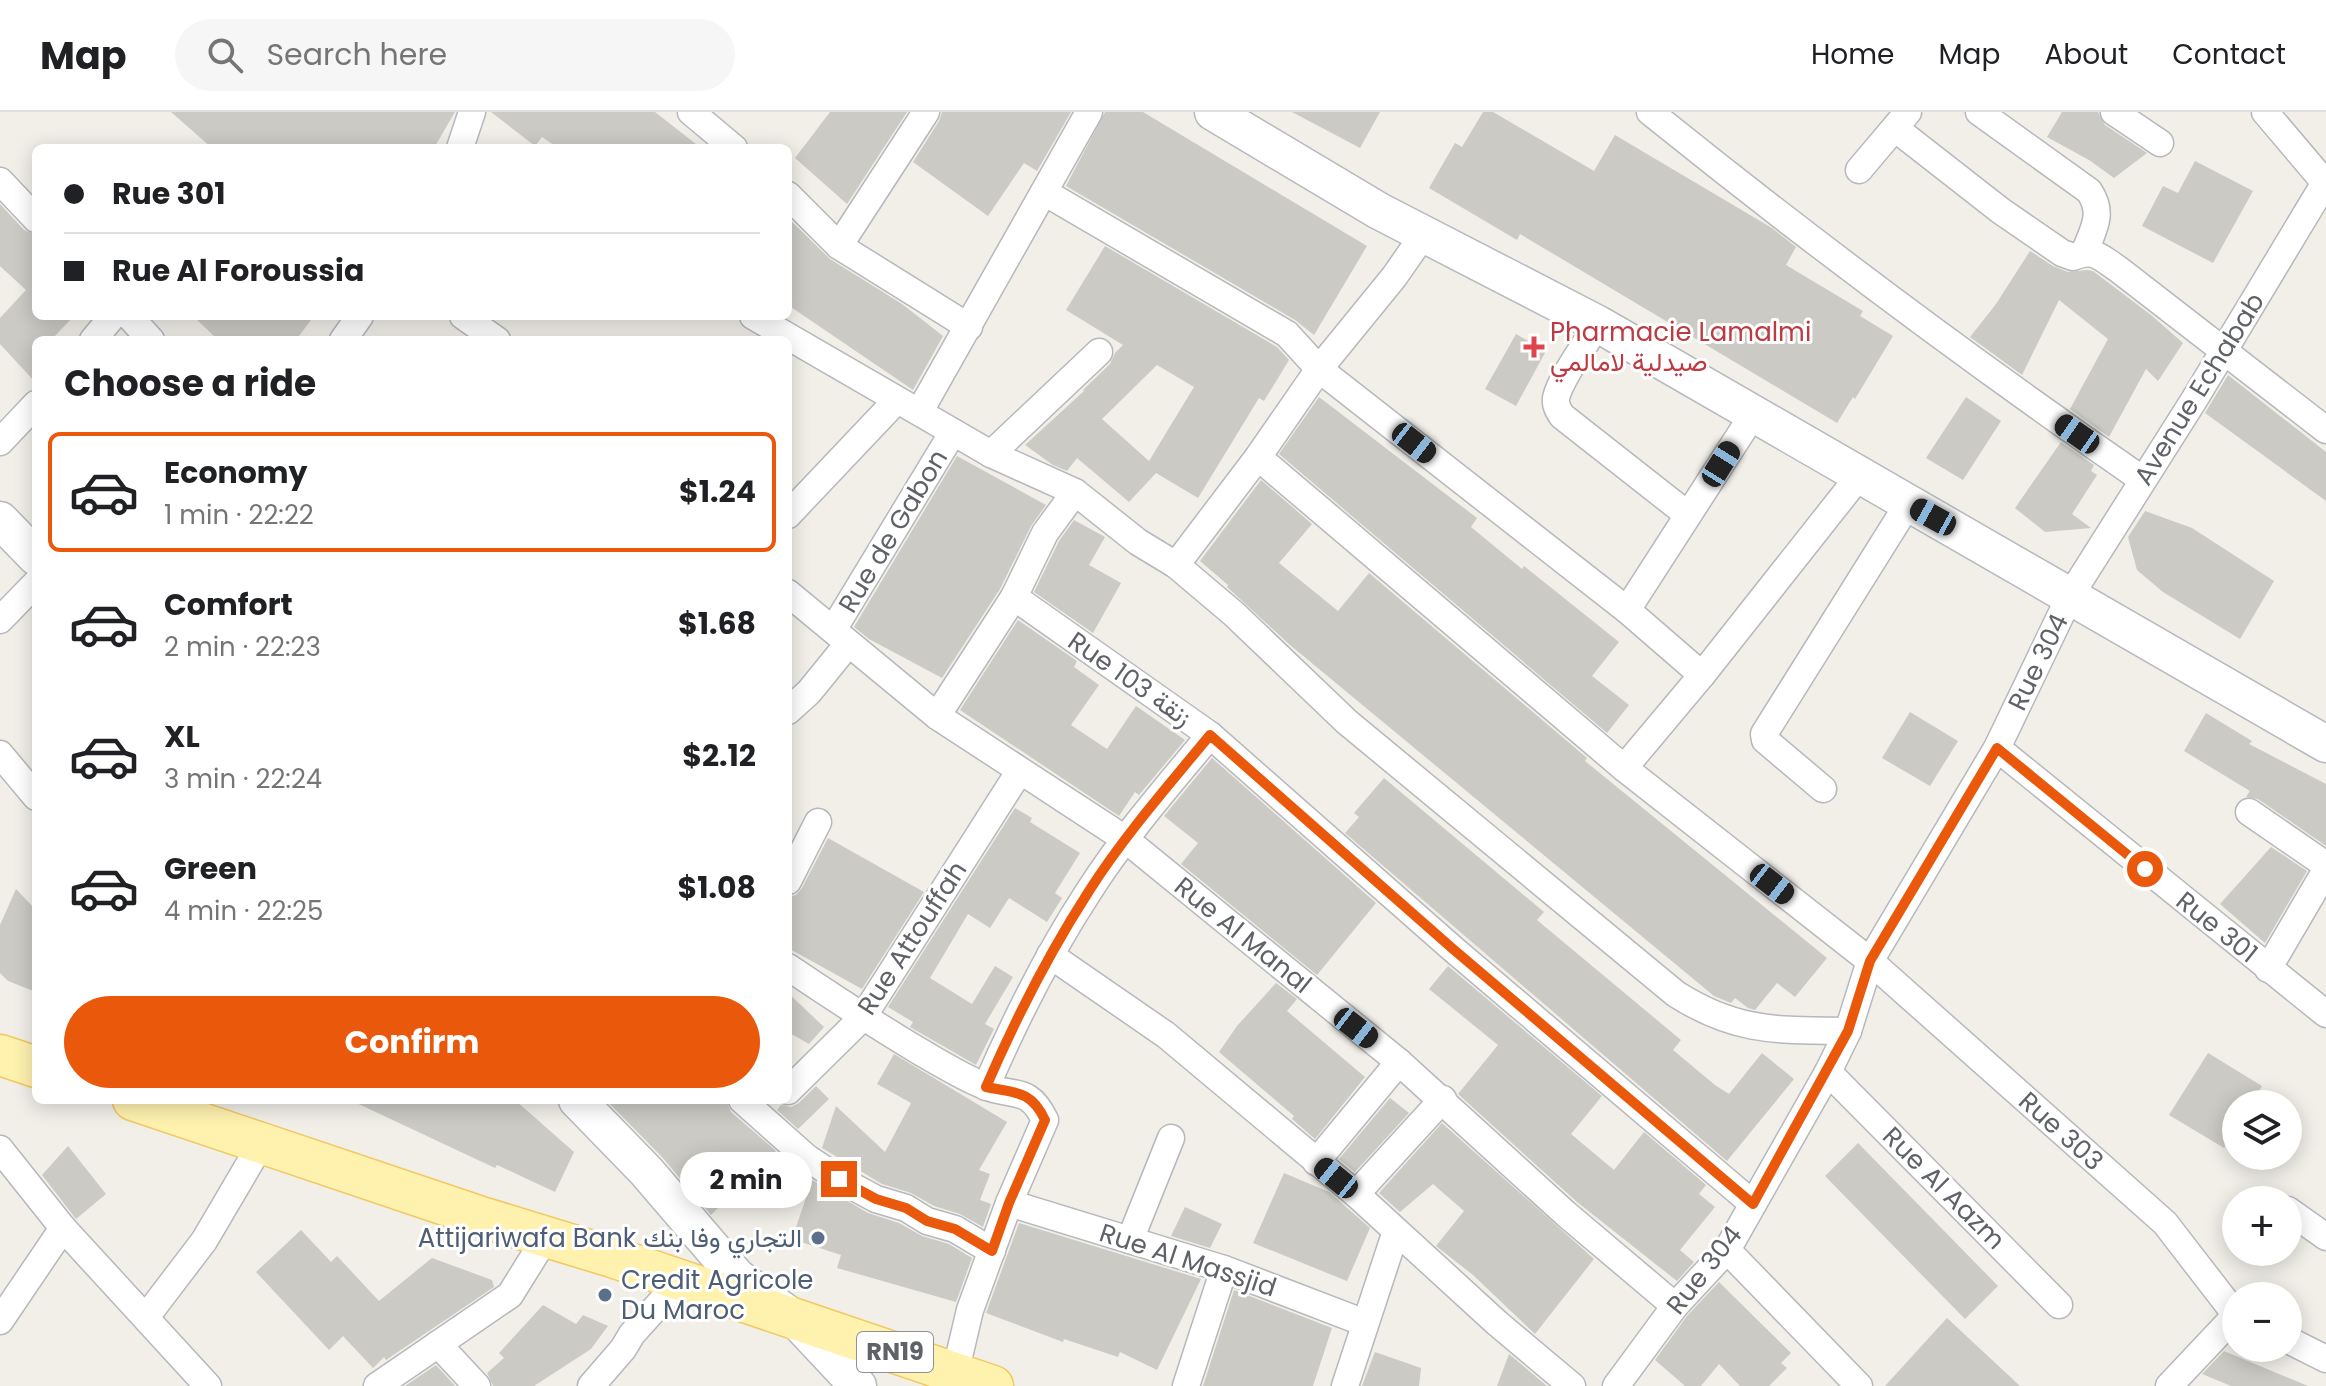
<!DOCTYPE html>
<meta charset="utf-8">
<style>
body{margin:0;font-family:Poppins,Vazirmatn,sans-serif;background:#f6f6f6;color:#202124;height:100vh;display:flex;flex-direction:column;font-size:30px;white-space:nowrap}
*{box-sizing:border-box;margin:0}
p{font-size:26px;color:#757577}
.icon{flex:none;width:44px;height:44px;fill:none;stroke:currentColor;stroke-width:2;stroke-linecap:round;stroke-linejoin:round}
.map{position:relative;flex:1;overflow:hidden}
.sheet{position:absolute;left:32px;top:224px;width:760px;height:768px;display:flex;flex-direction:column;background:#fff;border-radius:12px;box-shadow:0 4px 20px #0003}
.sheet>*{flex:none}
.hud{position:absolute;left:32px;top:32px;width:760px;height:176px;border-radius:12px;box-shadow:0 4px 20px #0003;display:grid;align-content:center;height:176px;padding:0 32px;background:#fff}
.buttons{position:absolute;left:2222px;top:978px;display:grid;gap:16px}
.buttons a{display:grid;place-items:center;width:80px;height:80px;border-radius:50%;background:#fff;box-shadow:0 4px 20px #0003;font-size:40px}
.end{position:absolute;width:36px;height:36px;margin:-18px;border:10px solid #ea580c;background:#fff;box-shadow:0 0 0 4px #fff}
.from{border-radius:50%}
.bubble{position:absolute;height:56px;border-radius:28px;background:#fff;box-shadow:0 4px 20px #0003;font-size:26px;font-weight:700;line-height:56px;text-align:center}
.car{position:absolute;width:24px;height:48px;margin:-24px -12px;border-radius:10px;box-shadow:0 0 6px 2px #0007;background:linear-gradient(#222 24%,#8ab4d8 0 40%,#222 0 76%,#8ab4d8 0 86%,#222 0)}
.hud b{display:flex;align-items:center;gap:28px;height:76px;font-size:30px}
.hud b+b{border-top:2px solid #e0e0e0}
.hud i{width:20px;height:20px;background:#202124}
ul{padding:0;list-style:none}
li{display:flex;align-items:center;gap:24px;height:120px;margin:0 16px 12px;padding:0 16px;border:4px solid transparent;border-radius:12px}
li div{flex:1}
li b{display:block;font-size:30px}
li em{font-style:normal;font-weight:700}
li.selected{border-color:#ea580c}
li>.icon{width:72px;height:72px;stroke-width:1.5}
h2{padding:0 32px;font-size:36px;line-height:96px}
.action{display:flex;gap:16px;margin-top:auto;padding:16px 32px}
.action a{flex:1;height:92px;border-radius:48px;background:#ea580c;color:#fff;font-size:32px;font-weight:700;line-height:92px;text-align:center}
header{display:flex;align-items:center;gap:48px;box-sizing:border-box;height:112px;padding:0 40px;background:#fff;border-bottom:2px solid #e0e0e0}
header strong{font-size:38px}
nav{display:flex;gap:44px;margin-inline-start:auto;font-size:28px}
.search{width:560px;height:72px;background:#f6f6f6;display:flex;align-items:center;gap:20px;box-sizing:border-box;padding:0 28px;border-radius:44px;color:#757577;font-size:30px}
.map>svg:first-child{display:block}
</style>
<header>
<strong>Map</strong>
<div class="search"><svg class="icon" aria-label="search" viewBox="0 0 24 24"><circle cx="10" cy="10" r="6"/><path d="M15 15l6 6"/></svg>Search here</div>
<nav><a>Home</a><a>Map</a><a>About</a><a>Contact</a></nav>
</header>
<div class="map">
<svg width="2326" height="1274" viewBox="0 0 2326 1274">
<rect width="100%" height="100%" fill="#f1efe8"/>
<g fill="#cccac5" fill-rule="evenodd">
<polygon points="171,0 455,0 434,36 212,36"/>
<polygon points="491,0 655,0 701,36 558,36 542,25 535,34"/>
<polygon points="830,0 907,0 847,92 795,46"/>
<polygon points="942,0 1071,0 1037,59 1024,51 988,104 913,50 939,9"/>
<polygon points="1105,0 1143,0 1367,134 1314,223 1295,208 1066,74"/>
<polygon points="1292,0 1380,0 1360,36"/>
<polygon points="1483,0 1493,0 1594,59 1615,23 1772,116 1796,135 1786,153 1863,199 1860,204 1893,224 1855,287 1853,285 1837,311 1520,122 1517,128 1429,76 1455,31 1462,35"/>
<polygon points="2062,0 2098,0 2105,13 2147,41 2114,66 2089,48 2047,25"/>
<polygon points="2195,49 2253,79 2213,151 2142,114 2163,74 2178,81"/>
<polygon points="0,92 24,118 36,123 36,204 74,204 51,228 36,228 36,271 0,232 0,206 26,178 0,154"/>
<polygon points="788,106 830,147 902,192 943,224 913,278 788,193"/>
<path d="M1105 134 1277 235 1289 248 1264 289 1259 286 1198 386 1156 361 1129 390 1077 346 1067 359 1053 353 1025 333 1084 279 1083 278 1110 252 1115 241 1123 233 1066 198ZM1157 253 1194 275 1149 349 1102 307Z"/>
<polygon points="2030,139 2053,154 2068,160 2087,158 2093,159 2151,203 2183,231 2158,269 2146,257 2109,325 2070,297 2108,227 2059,188 2022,263 1970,225 1996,192"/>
<polygon points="193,204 314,204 296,228 218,228"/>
<polygon points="1516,222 1546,239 1516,294 1485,277"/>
<polygon points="2228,263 2326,340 2326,389 2205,301"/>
<polygon points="1319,285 1477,406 1471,415 1522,457 1524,454 1619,530 1592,564 1629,593 1607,621 1279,342"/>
<polygon points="1966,285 2001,309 1963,368 1926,346"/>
<polygon points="2061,330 2094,353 2091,359 2097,363 2072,402 2091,416 2045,420 2015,396"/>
<polygon points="957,344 1046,393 1031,414 1000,477 942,566 869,527 854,515"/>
<polygon points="1261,368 1312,412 1279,451 1338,499 1369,461 1587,646 1585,649 1827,846 1795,885 1777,871 1755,898 1748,896 1735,886 1731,891 1714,884 1290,533 1227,475 1228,473 1200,449"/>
<polygon points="2145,399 2192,416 2274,469 2240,527 2163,480 2137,458 2128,425"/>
<polygon points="1074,408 1105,425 1089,453 1121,471 1093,521 1034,480 1059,429"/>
<polygon points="1018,508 1077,549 1074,555 1099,573 1071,613 1107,637 1136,594 1185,628 1139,683 1135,680 1119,704 960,598"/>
<polygon points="1910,600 1958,629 1930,674 1882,646"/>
<polygon points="2206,601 2252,629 2249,632 2326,672 2326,734 2258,687 2246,685 2250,679 2184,639"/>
<polygon points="1212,646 1376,791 1317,863 1181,752 1198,731 1164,704"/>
<polygon points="1384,666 1544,800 1537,808 1681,928 1673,938 1715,973 1729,982 1762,941 1794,967 1727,1049 1345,721 1359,705 1354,701"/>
<polygon points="1015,696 1032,706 1030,710 1080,741 1055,781 1062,786 1047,810 1009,786 990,816 968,802 930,866 972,892 995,854 1013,865 985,912 994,917 976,953 910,915 913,910 888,895"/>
<polygon points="828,726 924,780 862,877 788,836 788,785 796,783 802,776"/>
<polygon points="2271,735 2307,759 2265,831 2220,792"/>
<polygon points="16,777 36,798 36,880 8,869 0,861 0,813"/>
<polygon points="1448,854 1602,984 1571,1022 1614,1058 1644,1020 1706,1073 1699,1082 1715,1095 1680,1138 1694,1150 1677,1169 1577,1090 1458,982 1498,933 1429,877"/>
<polygon points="1276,871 1297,887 1287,899 1365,965 1315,1027 1292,1007 1294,1004 1219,940 1237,914"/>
<polygon points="788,881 824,915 809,932 788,920"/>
<polygon points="2208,941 2262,974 2252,992 2236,992 2236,1017 2224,1036 2169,1003"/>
<polygon points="894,942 1007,1010 979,1058 990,1062 980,1088 991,1092 983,1115 960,1102 934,1094 911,1081 882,1072 822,1036 836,994 885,1040 911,991 877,972"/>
<polygon points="816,974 829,987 798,1017 777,998 781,993 791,995 799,991"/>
<polygon points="1390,986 1409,1001 1355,1060 1339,1047"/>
<polygon points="350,988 515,988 574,1040 555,1080 497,1053 495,1056"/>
<polygon points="606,988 726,988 731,1000 776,1039 711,1103 662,1045"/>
<polygon points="1442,1011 1594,1147 1535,1222 1473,1163 1436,1134 1464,1099 1433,1072 1400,1100 1379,1081"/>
<polygon points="1858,1031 1998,1174 1965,1207 1825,1064"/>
<polygon points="68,1034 106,1082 76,1107 42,1063"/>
<polygon points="1284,1061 1329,1080 1370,1116 1347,1169 1253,1131"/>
<polygon points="812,1068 868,1101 899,1111 922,1124 949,1132 972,1146 956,1190 837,1156 841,1143 792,1127"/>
<polygon points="1185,1095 1222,1112 1210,1136 1171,1124"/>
<polygon points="1019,1111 1201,1167 1157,1258 1120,1240 1118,1245 1064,1227 1063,1230 986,1201"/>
<polygon points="301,1118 331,1150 337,1144 379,1189 432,1146 492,1168 494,1175 386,1248 384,1245 373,1256 343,1224 329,1238 256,1160"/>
<polygon points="1719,1170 1791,1241 1781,1251 1787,1256 1769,1274 1740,1274 1719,1252 1701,1274 1685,1274 1655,1248 1687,1204"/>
<polygon points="1234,1178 1332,1216 1313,1274 1203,1274"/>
<polygon points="543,1193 576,1212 583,1203 608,1214 591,1237 534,1274 493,1274 487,1261 504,1246 499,1241"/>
<polygon points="1947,1206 2020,1274 1885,1274"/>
<polygon points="2224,1239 2308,1274 2231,1274 2202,1262"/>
<polygon points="1375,1240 1421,1256 1419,1274 1362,1274"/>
<polygon points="1509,1242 1547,1274 1497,1274"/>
<polygon points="436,1253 455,1274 405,1274"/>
</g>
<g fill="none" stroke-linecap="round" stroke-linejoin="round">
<defs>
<g id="street">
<polyline points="691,0 734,36"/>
<path d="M1650 0C1810 129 1974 251 2143 368"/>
<path d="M1979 0 2089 79C2104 101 2094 116 2085 139"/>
<polyline points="2114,0 2160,31"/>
<polyline points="2265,0 2326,72"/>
<path d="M1896 17 2001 99 2062 141 2073 145C2094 136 2100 145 2118 157L2326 318"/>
<polyline points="460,36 472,0"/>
<polyline points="1859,58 1908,0"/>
<polyline points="0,69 36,107"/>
<polyline points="1044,80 1287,222 1319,257 1627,498 1702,563"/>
<polyline points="788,83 839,134 969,215"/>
<polyline points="839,134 926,0"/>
<polyline points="129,204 151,228"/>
<polyline points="463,204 497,228"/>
<path d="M753 204 991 342 1075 380 1138 430 1176 453 1234 502 1347 610 1676 882C1737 921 1779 918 1848 919"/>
<path d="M1598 212C1587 230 1560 267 1556 286 1555 293 1558 298 1562 304L1688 403"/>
<polyline points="93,228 113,204"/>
<polyline points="343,228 360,204"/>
<polyline points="920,299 1089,0"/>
<polyline points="0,330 36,292"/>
<polyline points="991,342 1099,240"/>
<polyline points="1258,345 1624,656 1870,849 2165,1111 2236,1203"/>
<polyline points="788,403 896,289"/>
<polyline points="1176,453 1258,345 1319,257 1394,165 1424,122"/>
<polyline points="788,481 937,604 1125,727 1399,950 1566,1102 1675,1194"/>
<polyline points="1014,485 1210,623 1453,837 1753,1092"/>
<polyline points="1627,498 1754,301"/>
<polyline points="0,508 36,471"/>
<polyline points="833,518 953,320"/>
<polyline points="788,599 809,580 848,532"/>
<polyline points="937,604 1014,485 1045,421 1075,380"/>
<polyline points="1997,636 2326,902"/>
<polyline points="0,642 36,685"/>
<polyline points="1624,656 1702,563 1860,363"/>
<polyline points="1823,677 1765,628 1764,622 1908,392"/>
<polyline points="2249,700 2326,753"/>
<polyline points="788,769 818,710"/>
<polyline points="1050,843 1166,923 1356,1082 1497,1211 1572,1274"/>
<path d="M788 855C831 884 874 912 919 939 940 951 962 965 985 974 1014 986 1028 973 1045 1008L1009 1091 970 1198 952 1274"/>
<polyline points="2268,857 2326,758"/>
<polyline points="1828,960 2059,1193"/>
<path d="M986 975C1015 908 1049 840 1089 779 1124 724 1168 674 1210 623"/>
<polyline points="788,979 863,905 1019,660"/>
<polyline points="742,988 806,1045 839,1067 876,1087 906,1096 927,1109 955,1117 992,1139"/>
<polyline points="0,1037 63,1116 208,1274"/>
<polyline points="1316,1050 1399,950"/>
<polyline points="1356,1082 1443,987"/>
<polyline points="1009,1091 1224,1157 1365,1211"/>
<polyline points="2288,1098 2326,1125"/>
<polyline points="1130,1128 1171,1026"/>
<polyline points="1727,1138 1859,1274"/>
<polyline points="146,1205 204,1129 261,1032"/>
<polyline points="0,1209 63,1116"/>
<polyline points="2288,1228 2326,1247"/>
<polyline points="438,1232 477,1274"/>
<polyline points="377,1274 510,1183 546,1125"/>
<polyline points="591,1274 623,1237 632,1222 680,1169"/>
<polyline points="1186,1274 1224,1157"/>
<polyline points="1345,1274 1396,1119"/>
<polyline points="1616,1274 1675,1194 1727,1138 1828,960 1848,919 1870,849 1997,636 2070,484 2194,288 2326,69"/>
<polyline points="2169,1274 2236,1203"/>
</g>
<g id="secondary">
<polyline points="1213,0 1379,99 1598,212 2326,632"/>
<polyline points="0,408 36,445"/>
<polyline points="577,988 646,1059 737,1165 796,1208 858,1274"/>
</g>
<g id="primary">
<polyline points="0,943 36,955"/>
<polyline points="133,988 478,1104 612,1145 993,1274"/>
</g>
</defs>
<use href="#street" stroke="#b5b8bc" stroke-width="29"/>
<use href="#secondary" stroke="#b6babf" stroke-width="39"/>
<use href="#primary" stroke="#f2c960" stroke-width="43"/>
<use href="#street" stroke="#fff" stroke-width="26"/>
<use href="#secondary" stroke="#fff" stroke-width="36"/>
<use href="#primary" stroke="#fff2af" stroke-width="40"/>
</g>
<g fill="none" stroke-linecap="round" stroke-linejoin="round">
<path stroke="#ea580c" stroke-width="10" d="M839 1067 876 1087 906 1096 927 1109 955 1117 992 1139 1009 1091 1045 1008C1031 978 1015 981 986 975 1015 908 1049 841 1089 779 1124 724 1168 674 1210 623L1453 837 1753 1092 1848 919 1870 849 1997 636 2145 757"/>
</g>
<path fill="#e0444e" stroke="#fff" stroke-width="3" d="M1530 223h8v8h8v8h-8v8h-8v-8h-8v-8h8z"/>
<g fill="#5c6f8a" stroke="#fff" stroke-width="3">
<circle cx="818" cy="1126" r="8"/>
<circle cx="605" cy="1183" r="8"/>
</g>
<g text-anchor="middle" stroke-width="6" stroke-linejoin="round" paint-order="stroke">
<rect fill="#fff" stroke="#8f9295" stroke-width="2" x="857" y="1220" width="76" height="40" rx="6"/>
<g font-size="24" font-weight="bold" fill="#5f6368">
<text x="895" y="1248">RN19</text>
</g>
<g font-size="26" fill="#be3a42" stroke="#fff" text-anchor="start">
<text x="1550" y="229">Pharmacie Lamalmi<tspan x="1550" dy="30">صيدلية لامالمي</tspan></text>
</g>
<g font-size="26" fill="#5f6368" stroke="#fff">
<text transform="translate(2199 277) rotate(-58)" y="9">Avenue Echabab</text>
<text transform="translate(893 419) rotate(-59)" y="9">Rue de Gabon</text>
<text transform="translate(2038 550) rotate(-64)" y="9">Rue 304</text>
<text transform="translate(1130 567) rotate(35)" y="9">Rue 103 زنقة</text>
<text transform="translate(2217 815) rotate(39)" y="9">Rue 301</text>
<text transform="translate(1243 823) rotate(39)" y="9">Rue Al Manal</text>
<text transform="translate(912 826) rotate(-57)" y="9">Rue Attouffah</text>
<text transform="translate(2061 1019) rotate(42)" y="9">Rue 303</text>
<text transform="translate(1944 1076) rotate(45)" y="9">Rue Al Aazm</text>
<text transform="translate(1188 1148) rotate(18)" y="9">Rue Al Massjid</text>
<text transform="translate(1704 1158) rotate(-52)" y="9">Rue 304</text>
</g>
<g font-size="26" fill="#4e5e75" stroke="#fff" text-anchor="end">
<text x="802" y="1135">Attijariwafa Bank التجاري وفا بنك</text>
<text x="621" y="1177" text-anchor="start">Credit Agricole<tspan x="621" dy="30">Du Maroc</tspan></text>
</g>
</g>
</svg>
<div class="buttons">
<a><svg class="icon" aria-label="layers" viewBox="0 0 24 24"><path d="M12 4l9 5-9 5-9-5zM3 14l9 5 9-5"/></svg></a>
<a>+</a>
<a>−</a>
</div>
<i class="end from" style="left:2145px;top:757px"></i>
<i class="end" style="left:839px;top:1067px"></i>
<div class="bubble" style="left:680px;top:1040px;width:132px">2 min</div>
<i class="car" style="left:2077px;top:322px;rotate:305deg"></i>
<i class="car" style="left:1414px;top:331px;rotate:128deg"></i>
<i class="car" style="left:1721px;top:352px;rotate:32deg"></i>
<i class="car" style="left:1933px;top:405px;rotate:299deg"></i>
<i class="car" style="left:1772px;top:772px;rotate:128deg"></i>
<i class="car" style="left:1356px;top:916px;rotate:128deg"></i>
<i class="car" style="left:1336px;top:1066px;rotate:309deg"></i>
<div class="hud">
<b><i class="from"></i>Rue 301</b>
<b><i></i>Rue Al Foroussia</b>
</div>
<section class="sheet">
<h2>Choose a ride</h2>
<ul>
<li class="selected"><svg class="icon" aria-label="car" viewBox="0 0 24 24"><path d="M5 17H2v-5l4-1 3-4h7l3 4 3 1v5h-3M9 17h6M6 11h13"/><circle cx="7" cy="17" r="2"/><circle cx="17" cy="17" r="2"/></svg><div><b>Economy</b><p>1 min · 22:22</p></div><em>$1.24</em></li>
<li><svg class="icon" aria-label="car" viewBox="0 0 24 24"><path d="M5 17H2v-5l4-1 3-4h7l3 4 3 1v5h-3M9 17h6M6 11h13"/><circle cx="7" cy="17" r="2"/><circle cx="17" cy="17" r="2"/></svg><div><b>Comfort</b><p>2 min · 22:23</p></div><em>$1.68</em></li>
<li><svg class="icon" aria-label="car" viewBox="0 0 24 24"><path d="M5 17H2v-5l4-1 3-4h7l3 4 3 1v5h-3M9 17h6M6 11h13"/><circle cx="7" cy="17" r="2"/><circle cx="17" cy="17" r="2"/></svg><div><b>XL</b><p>3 min · 22:24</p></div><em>$2.12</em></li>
<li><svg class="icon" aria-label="car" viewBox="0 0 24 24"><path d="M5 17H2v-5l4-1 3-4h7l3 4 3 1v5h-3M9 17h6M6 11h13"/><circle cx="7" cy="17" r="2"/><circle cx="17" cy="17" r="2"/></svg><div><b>Green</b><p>4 min · 22:25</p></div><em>$1.08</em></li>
</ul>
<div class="action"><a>Confirm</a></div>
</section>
</div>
